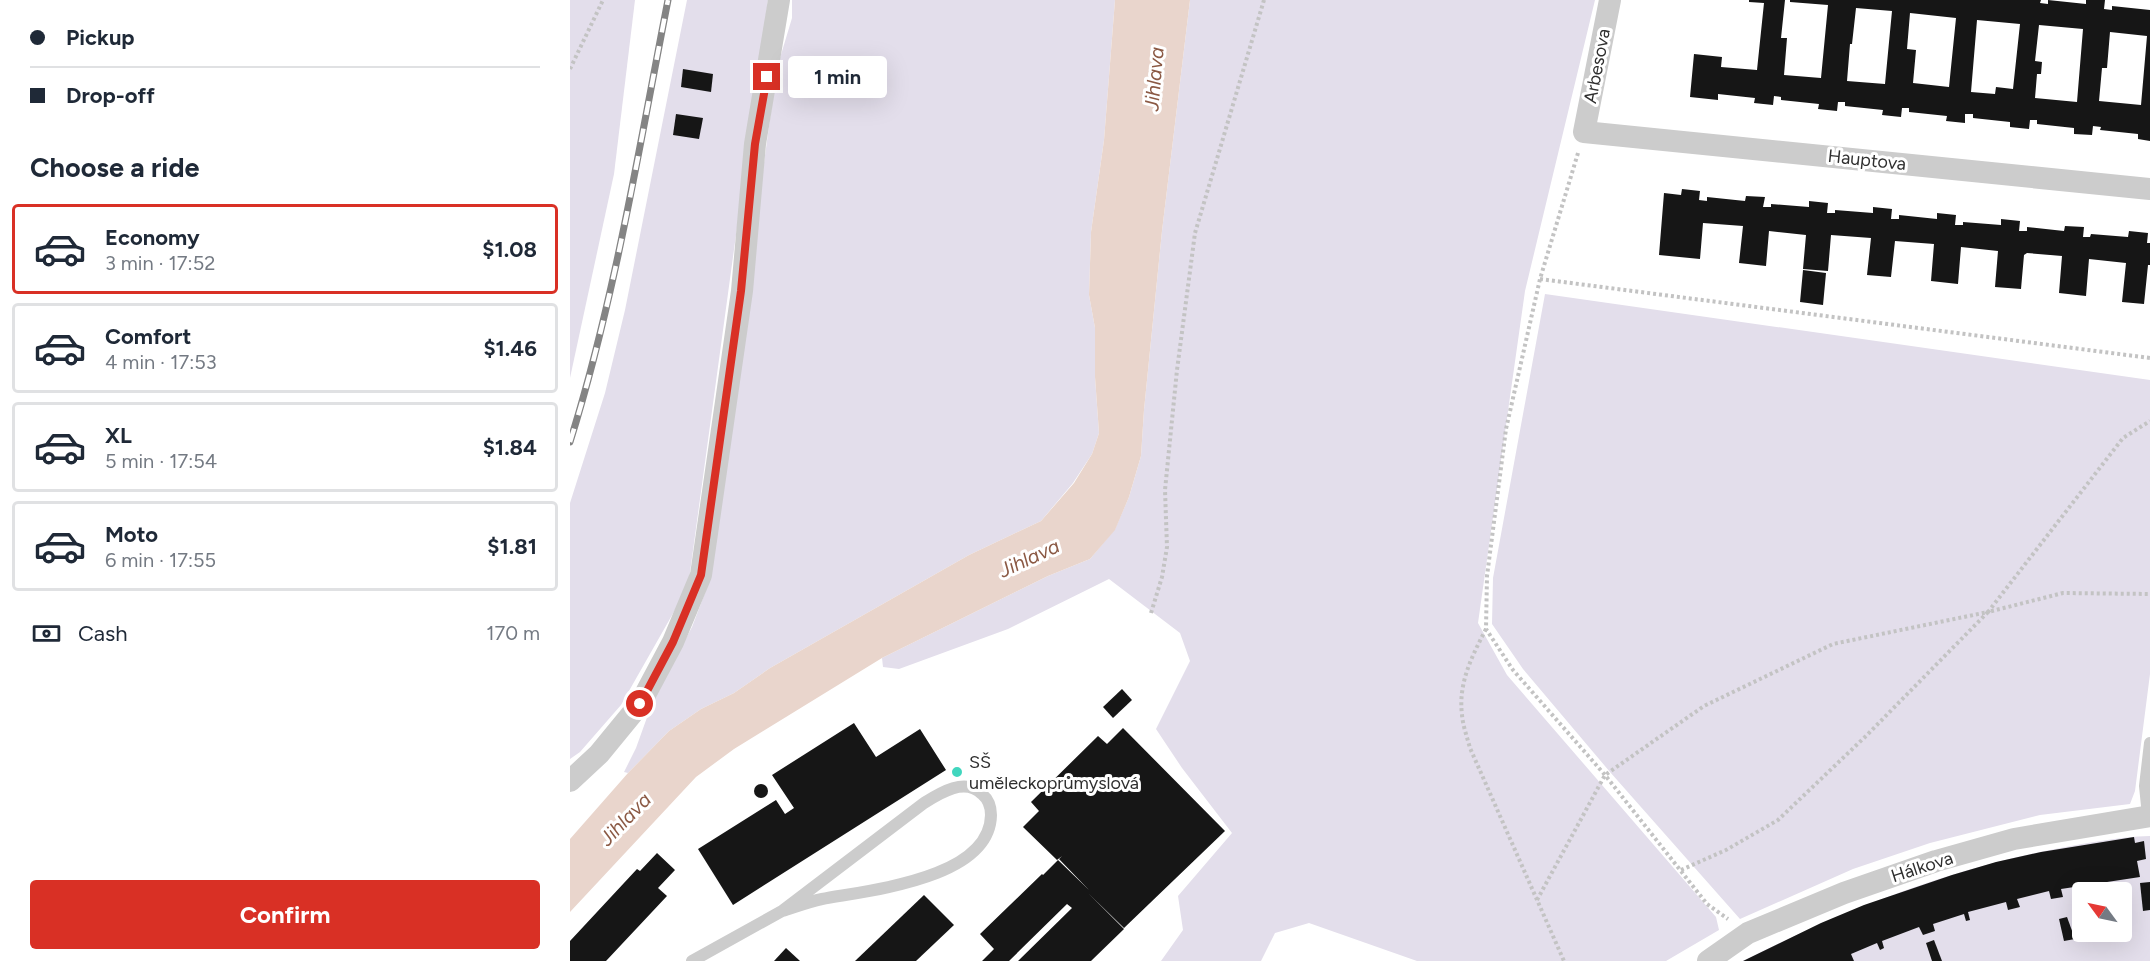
<!DOCTYPE html>
<meta charset="utf-8">
<style>
body{margin:0;font-family:Figtree,sans-serif;background:#f6f6f7;color:#1f2937;height:100vh;display:flex;flex-direction:column;font-size:22px;white-space:nowrap}
*{box-sizing:border-box;margin:0}
p{font-size:20px;color:#747a83}
.icon{flex:none;width:33px;height:33px;fill:none;stroke:currentColor;stroke-width:2;stroke-linecap:round;stroke-linejoin:round}
.map{position:relative;flex:1;overflow:hidden}
.details{display:flex;flex-direction:column;background:#fff;width:570px}
.details>*{flex:none}
.guide{display:grid;align-content:center;height:132px;padding:0 30px;background:#fff}
.needle{width:39px;rotate:303deg}
.tools{position:absolute;left:1502px;top:882px;display:grid;gap:12px}
.tools a{display:grid;place-items:center;width:60px;height:60px;border-radius:6px;background:#fff;box-shadow:0 6px 24px #0002;font-size:30px}
.end{position:absolute;width:27px;height:27px;margin:-14px;border:8px solid #d93025;background:#fff;box-shadow:0 0 0 3px #fff}
.from{border-radius:50%}
.bubble{position:absolute;height:42px;border-radius:6px;background:#fff;box-shadow:0 6px 24px #0002;font-size:20px;font-weight:700;line-height:42px;text-align:center}
.guide b{display:flex;align-items:center;gap:21px;height:57px;font-size:22px}
.guide b+b{border-top:2px solid #e0e1e3}
.guide i{width:15px;height:15px;background:#1f2937}
ul{padding:0;list-style:none}
li{display:flex;align-items:center;gap:18px;height:90px;margin:0 12px 9px;padding:0 18px;border:3px solid #e0e1e3;border-radius:6px}
li div{flex:1}
li b{display:block;font-size:22px}
li em{font-style:normal;font-weight:700}
li.current{border-color:#d93025}
li>.icon{width:54px;height:54px;stroke-width:1.5}
h2{padding:0 30px;font-size:27px;line-height:72px}
.pay{display:flex;align-items:center;gap:15px;height:66px;padding:0 30px;font-size:22px}
.pay p{margin-inline-start:auto}
.action{display:flex;gap:12px;margin-top:auto;padding:12px 30px}
.action a{flex:1;height:69px;border-radius:6px;background:#d93025;color:#fff;font-size:24px;font-weight:700;line-height:69px;text-align:center}
main{display:flex;flex:1;min-height:0}
.map>svg:first-child{display:block}
</style>
<main>
<section class="details">
<div class="guide">
<b><i class="from"></i>Pickup</b>
<b><i></i>Drop-off</b>
</div>
<h2>Choose a ride</h2>
<ul>
<li class="current"><svg class="icon" aria-label="car" viewBox="0 0 24 24"><path d="M5 17H2v-5l4-1 3-4h7l3 4 3 1v5h-3M9 17h6M6 11h13"/><circle cx="7" cy="17" r="2"/><circle cx="17" cy="17" r="2"/></svg><div><b>Economy</b><p>3 min · 17:52</p></div><em>$1.08</em></li>
<li><svg class="icon" aria-label="car" viewBox="0 0 24 24"><path d="M5 17H2v-5l4-1 3-4h7l3 4 3 1v5h-3M9 17h6M6 11h13"/><circle cx="7" cy="17" r="2"/><circle cx="17" cy="17" r="2"/></svg><div><b>Comfort</b><p>4 min · 17:53</p></div><em>$1.46</em></li>
<li><svg class="icon" aria-label="car" viewBox="0 0 24 24"><path d="M5 17H2v-5l4-1 3-4h7l3 4 3 1v5h-3M9 17h6M6 11h13"/><circle cx="7" cy="17" r="2"/><circle cx="17" cy="17" r="2"/></svg><div><b>XL</b><p>5 min · 17:54</p></div><em>$1.84</em></li>
<li><svg class="icon" aria-label="car" viewBox="0 0 24 24"><path d="M5 17H2v-5l4-1 3-4h7l3 4 3 1v5h-3M9 17h6M6 11h13"/><circle cx="7" cy="17" r="2"/><circle cx="17" cy="17" r="2"/></svg><div><b>Moto</b><p>6 min · 17:55</p></div><em>$1.81</em></li>
</ul>
<div class="pay"><svg class="icon" aria-label="cash" viewBox="0 0 24 24"><path d="M3 7h18v10H3z"/><circle cx="12" cy="12" r="2"/></svg>Cash<p>170 m</p></div>
<div class="action"><a>Confirm</a></div>
</section>
<div class="map">
<svg width="1580" height="961" viewBox="0 0 1580 961">
<rect width="100%" height="100%" fill="#fff"/>
<g fill="#e3deeb" fill-rule="evenodd">
<polygon points="0,0 65,0 44,174 0,378"/>
<polygon points="117,0 198,0 118,587 51,705 10,752 0,759 0,503 35,393 55,310"/>
<polygon points="222,0 545,0 534,140 521,232 519,295 525,328 525,377 529,433 522,454 503,483 471,521 399,555 200,668 164,693 131,709 99,731 58,773 54,772 66,748 84,698 122,627 135,593 207,68 222,18"/>
<polygon points="620,0 1025,0 955,291 908,623 937,675 1146,917 1149,930 1096,961 847,961 739,923 705,933 691,961 591,961 613,930 608,896 662,833 612,768 586,729 620,661 610,633 539,579 438,629 329,669 313,667 312,658 478,576 520,559 545,529 559,497 571,456 574,410 592,231"/>
<polygon points="975,294 1580,380 1580,674 1565,791 1560,804 1470,815 1360,843 1283,869 1170,919 1040,772 953,669 922,624 923,578"/>
<path d="M1580 836V961H1173C1272 911 1376 870 1485 849 1517 843 1548 837 1580 836ZM1512 892H1551V932H1512Z"/>
</g>
<polygon fill="#e9d5cc" points="545,0 620,0 592,231 574,410 571,456 559,497 545,530 520,559 478,576 312,658 164,749 126,777 0,912 0,839 58,773 99,731 131,709 164,693 200,668 399,555 471,521 504,483 522,454 529,433 525,377 525,328 519,295 521,232 534,140"/>
<g fill="#161616" fill-rule="evenodd">
<path d="M1179 0H1215L1211 38H1217L1214 75 1251 78 1258 5 1220 2V0H1471L1470 3 1478 4V0L1516 4V0H1535L1534 9 1542 10V6L1580 10V141L1568 139V134L1530 130 1531 127 1523 126 1522 135 1504 134V128L1467 124V120H1460L1459 129 1440 127V122L1403 118V114H1395V123L1376 121 1377 116 1339 112V108H1332L1331 117 1312 115 1313 110 1275 106V102H1268L1267 111 1248 109 1249 104 1211 100V97L1204 96 1203 105 1184 103 1185 98 1148 94V100L1120 97 1124 54 1152 57 1151 67 1187 70 1194 3 1179 2ZM1286 8 1322 11 1315 84 1277 81 1280 44H1282ZM1340 13 1386 18 1379 87 1343 83 1346 50 1337 49ZM1407 20 1450 24 1443 89 1426 87 1425 94 1401 92ZM1469 25 1513 29 1507 102 1465 98 1467 74H1471L1472 62 1465 61ZM1540 32 1577 36 1571 105 1529 101 1532 68H1537Z"/>
<polygon points="113,69 143,74 141,92 111,87"/>
<polygon points="106,114 133,118 129,139 103,135"/>
<polygon points="1112,189 1130,191 1129,200 1137,201 1137,197 1175,201 1176,196 1195,197 1193,207 1201,207 1201,204 1239,207 1239,201 1258,203 1257,213 1265,213 1265,210 1303,213 1303,207 1322,209 1321,219 1329,219 1329,215 1367,219 1367,213 1386,215 1385,225 1393,225 1393,222 1431,225 1431,219 1450,221 1449,231 1457,231 1457,227 1494,231 1495,226 1514,227 1513,237 1520,237 1521,234 1558,237 1559,231 1578,233 1577,243 1580,243 1580,265 1578,265 1574,304 1552,302 1556,263 1519,259 1516,296 1489,293 1492,256 1457,253 1454,255 1451,289 1425,287 1428,251 1391,247 1388,284 1361,281 1364,244 1325,241 1321,277 1297,275 1301,238 1261,235 1258,271 1233,269 1236,235 1199,231 1196,266 1169,263 1173,226 1133,223 1130,259 1089,255 1094,193 1111,195"/>
<polygon points="1233,270 1256,273 1253,305 1230,302"/>
<polygon points="552,689 562,700 543,718 533,707"/>
<polygon points="284,723 306,757 350,729 376,770 163,905 128,849 206,800 215,814 224,808 202,775"/>
<polygon points="553,728 655,831 554,928 518,893 554,929 521,961 448,961 502,908 497,904 439,961 412,961 424,949 410,934 472,874 473,875 488,860 519,890 489,859 492,856 487,860 453,827 469,811 461,802 528,736 537,744"/>
<circle cx="191" cy="791" r="7"/>
<polygon points="1564,837 1565,843 1574,841 1576,859 1567,861 1570,877 1491,889 1493,897 1481,899 1479,891 1447,899 1450,907 1438,910 1436,902 1398,912 1400,920 1396,921 1394,914 1363,924 1365,931 1353,935 1349,927 1312,941 1314,948 1310,950 1307,943 1281,954 1284,961 1173,961 1251,923 1294,905 1382,875 1426,862 1471,852"/>
<polygon points="87,853 105,870 88,888 97,896 36,961 0,961 0,941 67,869 70,871"/>
<polygon points="1580,882 1580,910 1573,911 1570,883"/>
<polygon points="354,895 384,925 346,961 285,961"/>
<polygon points="1497,917 1505,939 1494,941 1489,919"/>
<polygon points="1364,940 1372,961 1362,961 1356,943"/>
<polygon points="216,948 230,961 204,961"/>
</g>
<g fill="none" stroke-linecap="round" stroke-linejoin="round">
<g stroke="#c3c3c3" stroke-width="4" stroke-dasharray="3 3" stroke-linecap="butt">
<polyline points="0,69 33,0"/>
<polyline points="1008,153 970,279 936,429 917,576 916,629 943,670 1035,775 1137,904 1158,919"/>
<polyline points="970,279 1580,358"/>
<polyline points="581,613 592,577 597,547 595,490 607,370 625,233 694,0"/>
<path d="M916 629C902 656 888 683 892 715 893 726 897 737 900 748L994 961"/>
<polyline points="1111,870 1156,850 1208,820 1297,735 1418,612 1493,593 1580,594"/>
<polyline points="967,900 1035,775 1134,706 1263,644 1418,612 1553,438 1580,421"/>
</g>
<g stroke="#ccc" stroke-width="12">
<polyline points="1578,816 1575,786 1580,743"/>
<path d="M122 961 212 911 354 803C370 793 395 777 412 794 418 799 421 807 421 815 420 879 299 890 252 899 238 902 225 907 212 911"/>
</g>
<g stroke="#ccc" stroke-width="22">
<polyline points="1040,0 1014,132 1580,189"/>
<polyline points="0,781 29,754 70,704 103,642 131,575 172,291 185,144 209,0"/>
<polyline points="1138,961 1178,933 1274,893 1366,861 1444,839 1580,816"/>
</g>
<defs>
<path id="rail" d="M0 442C45 298 69 148 98 0"/>
</defs>
<use href="#rail" stroke="#848484" stroke-width="7"/>
<use href="#rail" stroke="#fff" stroke-width="4.5" stroke-dasharray="14" stroke-linecap="butt"/>
</g>
<g fill="none" stroke-linecap="round" stroke-linejoin="round">
<polyline stroke="#d93025" stroke-width="8" points="70,704 103,642 131,575 171,291 185,144 197,77"/>
</g>
<circle fill="#41d6be" stroke="#fff" stroke-width="2" cx="387" cy="772" r="6"/>
<g text-anchor="middle" stroke-width="6" stroke-linejoin="round" paint-order="stroke">
<g font-size="18" fill="#2f2f2f" stroke="#fff">
<text transform="translate(1027 66) rotate(-79)" y="6">Arbesova</text>
<text transform="translate(1297 160) rotate(6)" y="6">Hauptova</text>
<text transform="translate(1352 867) rotate(-18)" y="6">Hálkova</text>
</g>
<g font-size="18" fill="#2f2f2f" stroke="#fff" text-anchor="start">
<text x="399" y="768">SŠ<tspan x="399" dy="21">uměleckoprůmyslová</tspan></text>
</g>
<g font-size="20" font-style="italic" fill="#8b5944" stroke="#fff">
<text transform="translate(584 79) rotate(-85)" y="7">Jihlava</text>
<text transform="translate(459 558) rotate(-25)" y="7">Jihlava</text>
<text transform="translate(55 819) rotate(-46)" y="7">Jihlava</text>
</g>
</g>
</svg>
<div class="tools">
<a><svg class="needle" viewBox="-14 -14 28 28"><path d="M0-13l5 13h-10z" fill="#e53935"/><path d="M0 13l5-13h-10z" fill="#747a83"/></svg></a>
</div>
<i class="end from" style="left:70px;top:704px"></i>
<i class="end" style="left:197px;top:77px"></i>
<div class="bubble" style="left:218px;top:56px;width:99px">1 min</div>
</div>
</main>
